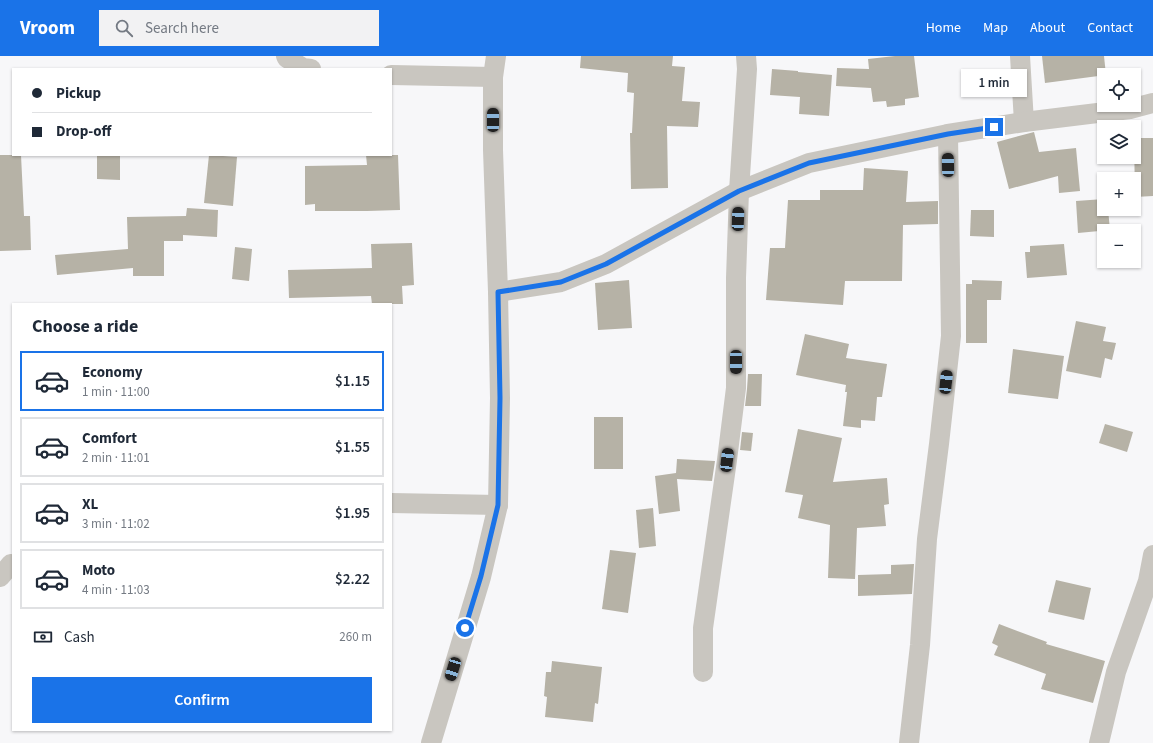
<!DOCTYPE html>
<meta charset="utf-8">
<style>
body{margin:0;font-family:"Source Sans 3",sans-serif;background:#f2f2f3;color:#1f2937;height:100vh;display:flex;flex-direction:column;font-size:15px;white-space:nowrap}
*{box-sizing:border-box;margin:0}
p{font-size:13px;color:#747a83}
.icon{flex:none;width:22px;height:22px;fill:none;stroke:currentColor;stroke-width:2;stroke-linecap:round;stroke-linejoin:round}
.map{position:relative;flex:1;overflow:hidden}
.panel{position:absolute;left:12px;top:247px;width:380px;height:428px;display:flex;flex-direction:column;background:#fff;border-radius:0px;box-shadow:0 1px 3px #0004}
.panel>*{flex:none}
.banner{position:absolute;left:12px;top:12px;width:380px;height:88px;border-radius:0px;box-shadow:0 1px 3px #0004;display:grid;align-content:center;height:88px;padding:0 20px;background:#fff}
.buttons{position:absolute;left:1097px;top:12px;display:grid;gap:8px}
.buttons a{display:grid;place-items:center;width:44px;height:44px;border-radius:0px;background:#fff;box-shadow:0 1px 3px #0004;font-size:20px}
.end{position:absolute;width:18px;height:18px;margin:-9px;border:5px solid #1a73e8;background:#fff;box-shadow:0 0 0 2px #fff}
.from{border-radius:50%}
.bubble{position:absolute;height:28px;border-radius:0px;background:#fff;box-shadow:0 1px 3px #0004;font-size:13px;font-weight:600;line-height:28px;text-align:center}
.car{position:absolute;width:12px;height:24px;margin:-12px -6px;border-radius:5px;box-shadow:0 0 3px 1px #0007;background:linear-gradient(#222 24%,#8ab4d8 0 40%,#222 0 76%,#8ab4d8 0 86%,#222 0)}
.banner b{display:flex;align-items:center;gap:14px;height:38px;font-size:15px}
.banner b+b{border-top:1px solid #e0e1e3}
.banner i{width:10px;height:10px;background:#1f2937}
ul{padding:0;list-style:none}
li{display:flex;align-items:center;gap:12px;height:60px;margin:0 8px 6px;padding:0 12px;border:2px solid #e0e1e3;border-radius:0px}
li div{flex:1}
li b{display:block;font-size:15px}
li em{font-style:normal;font-weight:600}
li.current{border-color:#1a73e8}
li>.icon{width:36px;height:36px;stroke-width:1.5}
h2{padding:0 20px;font-size:18px;line-height:48px}
.pay{display:flex;align-items:center;gap:10px;height:44px;padding:0 20px;font-size:15px}
.pay p{margin-inline-start:auto}
.button{display:flex;gap:8px;margin-top:auto;padding:8px 20px}
.button a{flex:1;height:46px;border-radius:0px;background:#1a73e8;color:#fff;font-size:16px;font-weight:600;line-height:46px;text-align:center}
header{display:flex;align-items:center;gap:24px;box-sizing:border-box;height:56px;padding:0 20px;background:#1a73e8;color:#fff}
header strong{font-size:19px}
nav{display:flex;gap:22px;margin-inline-start:auto;font-size:14px}
.search{width:280px;height:36px;background:#f2f2f3;display:flex;align-items:center;gap:10px;box-sizing:border-box;padding:0 14px;border-radius:0px;color:#747a83;font-size:15px}
.map>svg:first-child{display:block}
</style>
<header>
<strong>Vroom</strong>
<div class="search"><svg class="icon" aria-label="search" viewBox="0 0 24 24"><circle cx="10" cy="10" r="6"/><path d="M15 15l6 6"/></svg>Search here</div>
<nav><a>Home</a><a>Map</a><a>About</a><a>Contact</a></nav>
</header>
<div class="map">
<svg width="1153" height="687" viewBox="0 0 1153 687">
<rect width="100%" height="100%" fill="#f7f7f9"/>
<g fill="#b6b2a6">
<polygon points="581,0 673,0 672,10 685,11 682,45 700,46 698,71 667,70 668,132 631,133 630,77 632,77 634,37 627,36 628,17 580,12"/>
<polygon points="895,0 914,0 919,41 905,43 905,49 887,51 886,45 873,46 871,32 836,30 837,12 869,13 868,3"/>
<polygon points="1042,0 1104,0 1106,19 1045,27"/>
<polygon points="772,13 798,15 798,16 832,19 829,60 799,58 800,41 770,39"/>
<polygon points="1034,76 1039,96 1076,92 1080,135 1059,137 1058,120 1009,133 997,86"/>
<polygon points="1134,82 1153,82 1153,140 1135,141"/>
<polygon points="0,99 21,99 24,160 30,160 31,194 0,195"/>
<polygon points="97,99 120,99 120,124 97,123"/>
<polygon points="209,99 237,101 233,150 204,147"/>
<polygon points="366,99 398,99 400,154 367,155 315,155 315,148 305,149 305,110 367,109"/>
<polygon points="864,112 908,115 906,146 938,145 938,168 903,169 902,225 845,225 843,249 766,244 770,192 785,192 788,144 820,144 820,134 863,134"/>
<polygon points="1104,143 1104,153 1108,153 1110,174 1078,177 1076,145"/>
<polygon points="187,152 218,154 217,181 183,179 183,185 164,185 164,220 133,220 133,212 57,219 55,199 128,193 127,161 186,160"/>
<polygon points="971,154 994,154 994,181 970,180"/>
<polygon points="412,187 414,229 402,230 403,248 372,248 371,240 289,242 288,214 372,212 371,188"/>
<polygon points="1064,188 1067,219 1027,222 1025,196 1030,196 1030,190"/>
<polygon points="235,191 252,193 249,225 232,223"/>
<polygon points="629,224 632,272 598,274 595,227"/>
<polygon points="972,224 1002,225 1001,244 987,244 987,287 966,287 966,228 972,228"/>
<polygon points="1076,265 1106,271 1103,285 1116,287 1112,304 1105,302 1101,322 1066,315"/>
<polygon points="805,278 849,288 846,302 887,308 882,341 877,341 875,365 861,364 861,372 843,370 847,336 845,336 846,329 796,319"/>
<polygon points="1013,293 1064,300 1058,343 1008,337"/>
<polygon points="748,318 762,318 761,350 745,350 747,333"/>
<rect x="594" y="361" width="29" height="52"/>
<polygon points="1105,368 1133,376 1127,396 1099,387"/>
<polygon points="798,373 842,382 833,426 887,422 889,448 884,449 886,470 857,472 855,523 828,522 830,469 798,462 803,439 785,436"/>
<polygon points="742,376 753,377 751,395 740,394"/>
<polygon points="677,403 715,405 712,425 677,423 680,455 659,458 655,420 676,417"/>
<polygon points="653,452 656,490 639,492 636,454"/>
<polygon points="610,494 636,497 628,557 602,553"/>
<polygon points="914,508 912,538 858,540 858,519 891,518 891,509"/>
<polygon points="1056,524 1091,532 1084,564 1048,556"/>
<polygon points="999,568 1047,586 1046,588 1105,605 1093,647 1041,633 1046,618 994,599 998,590 992,587"/>
<polygon points="552,605 602,611 598,648 595,647 593,666 545,661 547,641 544,640 546,616 551,616"/>
</g>
<g fill="none" stroke-linecap="round" stroke-linejoin="round">
<g stroke="#c9c6c0" stroke-width="20">
<polyline points="286,0 287,2 303,12 311,13"/>
<polyline points="1020,0 1024,66"/>
<polyline points="391,19 493,21"/>
<polyline points="498,236 561,226 606,208 739,135 809,107 948,78 1024,66 1130,53 1153,47"/>
<polyline points="391,447 498,449"/>
<polyline points="0,521 11,508"/>
<polyline points="703,616 703,572 727,404 736,332 736,222 739,135 747,13 746,0"/>
<polyline points="431,687 481,521 498,449 500,342 498,236 493,94 493,21 496,0"/>
<polyline points="909,687 920,589 927,483 939,388 951,280 948,78"/>
<polyline points="1099,687 1116,616 1148,525 1153,499"/>
</g>
</g>
<g fill="none" stroke-linecap="round" stroke-linejoin="round">
<polyline stroke="#1a73e8" stroke-width="5" points="465,572 481,520 498,449 500,342 498,236 561,226 606,208 739,135 809,107 948,78 994,71"/>
</g>
</svg>
<div class="buttons">
<a><svg class="icon" aria-label="locate" viewBox="0 0 24 24"><circle cx="12" cy="12" r="6"/><path d="M12 2v4M12 18v4M2 12h4M18 12h4"/></svg></a>
<a><svg class="icon" aria-label="layers" viewBox="0 0 24 24"><path d="M12 4l9 5-9 5-9-5zM3 14l9 5 9-5"/></svg></a>
<a>+</a>
<a>−</a>
</div>
<i class="end from" style="left:465px;top:572px"></i>
<i class="end" style="left:994px;top:71px"></i>
<div class="bubble" style="left:961px;top:13px;width:66px">1 min</div>
<i class="car" style="left:493px;top:64px;rotate:0deg"></i>
<i class="car" style="left:948px;top:109px;rotate:359deg"></i>
<i class="car" style="left:738px;top:163px;rotate:2deg"></i>
<i class="car" style="left:736px;top:306px;rotate:180deg"></i>
<i class="car" style="left:946px;top:326px;rotate:6deg"></i>
<i class="car" style="left:727px;top:404px;rotate:7deg"></i>
<i class="car" style="left:453px;top:613px;rotate:197deg"></i>
<div class="banner">
<b><i class="from"></i>Pickup</b>
<b><i></i>Drop-off</b>
</div>
<section class="panel">
<h2>Choose a ride</h2>
<ul>
<li class="current"><svg class="icon" aria-label="car" viewBox="0 0 24 24"><path d="M5 17H2v-5l4-1 3-4h7l3 4 3 1v5h-3M9 17h6M6 11h13"/><circle cx="7" cy="17" r="2"/><circle cx="17" cy="17" r="2"/></svg><div><b>Economy</b><p>1 min · 11:00</p></div><em>$1.15</em></li>
<li><svg class="icon" aria-label="car" viewBox="0 0 24 24"><path d="M5 17H2v-5l4-1 3-4h7l3 4 3 1v5h-3M9 17h6M6 11h13"/><circle cx="7" cy="17" r="2"/><circle cx="17" cy="17" r="2"/></svg><div><b>Comfort</b><p>2 min · 11:01</p></div><em>$1.55</em></li>
<li><svg class="icon" aria-label="car" viewBox="0 0 24 24"><path d="M5 17H2v-5l4-1 3-4h7l3 4 3 1v5h-3M9 17h6M6 11h13"/><circle cx="7" cy="17" r="2"/><circle cx="17" cy="17" r="2"/></svg><div><b>XL</b><p>3 min · 11:02</p></div><em>$1.95</em></li>
<li><svg class="icon" aria-label="car" viewBox="0 0 24 24"><path d="M5 17H2v-5l4-1 3-4h7l3 4 3 1v5h-3M9 17h6M6 11h13"/><circle cx="7" cy="17" r="2"/><circle cx="17" cy="17" r="2"/></svg><div><b>Moto</b><p>4 min · 11:03</p></div><em>$2.22</em></li>
</ul>
<div class="pay"><svg class="icon" aria-label="cash" viewBox="0 0 24 24"><path d="M3 7h18v10H3z"/><circle cx="12" cy="12" r="2"/></svg>Cash<p>260 m</p></div>
<div class="button"><a>Confirm</a></div>
</section>
</div>
